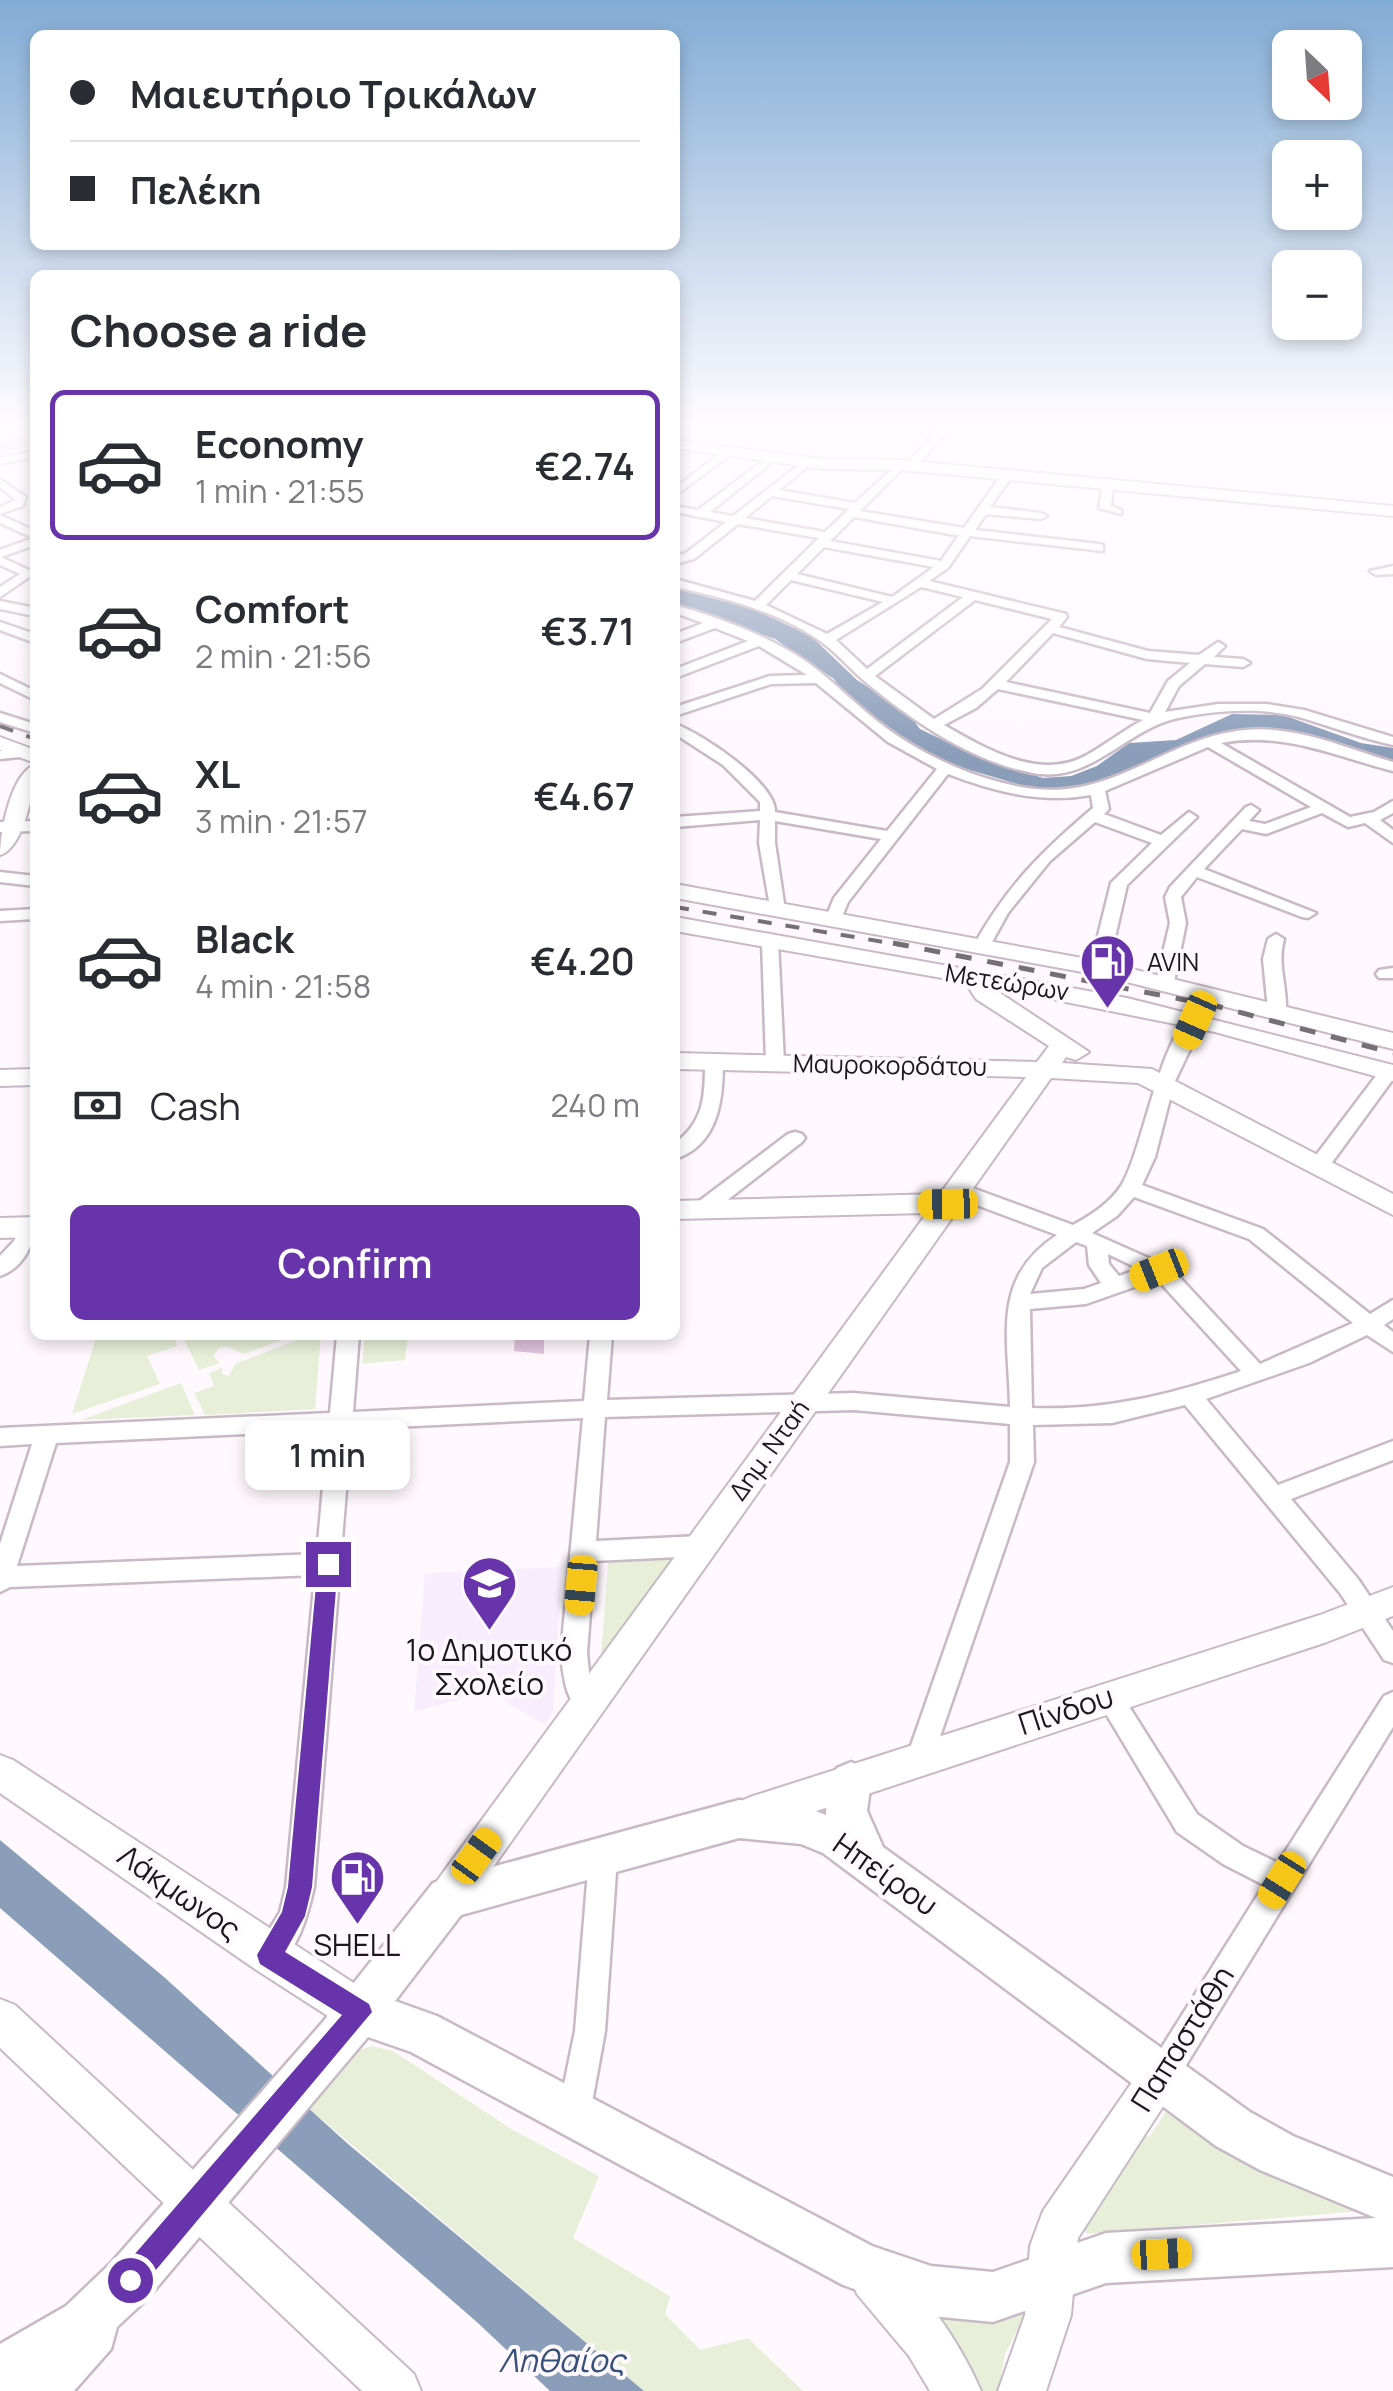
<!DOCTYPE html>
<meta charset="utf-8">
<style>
body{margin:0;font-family:Manrope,sans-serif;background:#f2f2f3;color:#2b2b33;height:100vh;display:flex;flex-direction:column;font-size:38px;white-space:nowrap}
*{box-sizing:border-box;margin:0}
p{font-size:32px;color:#7c7c81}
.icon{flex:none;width:55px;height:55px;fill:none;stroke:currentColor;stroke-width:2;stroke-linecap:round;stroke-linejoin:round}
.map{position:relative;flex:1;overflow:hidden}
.side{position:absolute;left:30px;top:270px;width:650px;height:1070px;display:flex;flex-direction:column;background:#fff;border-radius:15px;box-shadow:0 5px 15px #0003}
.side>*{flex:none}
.top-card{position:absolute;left:30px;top:30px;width:650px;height:220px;border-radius:15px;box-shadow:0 5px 15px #0003;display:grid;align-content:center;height:220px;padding:0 40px;background:#fff}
.needle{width:65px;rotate:155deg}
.tools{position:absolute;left:1272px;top:30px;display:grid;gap:20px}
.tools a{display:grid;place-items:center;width:90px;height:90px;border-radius:15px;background:#fff;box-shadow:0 5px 15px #0003;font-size:50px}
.end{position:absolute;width:45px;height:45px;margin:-22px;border:12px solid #6734ab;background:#fff;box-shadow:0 0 0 5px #fff}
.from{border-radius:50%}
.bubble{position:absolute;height:70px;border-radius:15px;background:#fff;box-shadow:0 5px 15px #0003;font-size:32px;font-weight:600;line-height:70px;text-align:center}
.car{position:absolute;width:30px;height:60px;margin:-30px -15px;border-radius:12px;box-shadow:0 0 8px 2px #0007;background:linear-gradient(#f5c518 24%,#345 0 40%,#f5c518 0 76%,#345 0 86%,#f5c518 0)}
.top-card b{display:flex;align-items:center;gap:35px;height:95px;font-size:38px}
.top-card b+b{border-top:2px solid #e1e1e2}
.top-card i{width:25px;height:25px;background:#2b2b33}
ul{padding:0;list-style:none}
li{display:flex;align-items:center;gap:30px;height:150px;margin:0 20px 15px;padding:0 20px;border:5px solid transparent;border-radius:15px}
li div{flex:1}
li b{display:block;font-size:38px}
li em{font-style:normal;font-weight:600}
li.active{border-color:#6734ab}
li>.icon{width:90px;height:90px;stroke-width:1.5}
h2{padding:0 40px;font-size:45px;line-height:120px}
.pay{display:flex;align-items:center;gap:25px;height:110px;padding:0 40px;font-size:38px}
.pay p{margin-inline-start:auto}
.action{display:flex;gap:20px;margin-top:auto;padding:20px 40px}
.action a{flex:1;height:115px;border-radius:15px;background:#6734ab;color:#fff;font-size:40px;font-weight:600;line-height:115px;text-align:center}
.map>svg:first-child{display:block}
</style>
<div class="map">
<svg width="1393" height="2391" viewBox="0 0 1393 2391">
<rect width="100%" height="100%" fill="#fff9fe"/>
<polygon fill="#f7edfd" points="562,1567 553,1712 545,1725 488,1691 414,1712 425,1573"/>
<g fill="#e7efd9">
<polygon points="97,1335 173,1335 177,1346 147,1356 160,1384 72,1414"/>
<polygon points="182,1335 295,1335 244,1354 226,1346 219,1348 213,1356 220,1363 199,1370"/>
<polygon points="311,1335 321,1335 315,1409 205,1415 194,1393 214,1386 209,1373 222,1368 222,1374 229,1376 235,1364"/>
<polygon points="365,1335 408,1335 405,1360 362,1364"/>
<polygon points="181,1383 195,1415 81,1420"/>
<polygon points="673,1558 601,1657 608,1562"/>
<polygon points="371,2046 393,2051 513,2130 599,2176 573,2238 670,2296 665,2314 700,2350 748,2338 803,2391 644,2391 306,2106 353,2053"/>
<polygon points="1171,2104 1361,2211 1087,2234 1083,2228 1144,2135 1149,2137"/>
<polygon points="923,2302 1026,2313 1005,2354 998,2391 980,2391"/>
</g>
<g fill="#8a9db9">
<path d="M675 588 753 609 811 636 857 680 908 713 920 729 980 758 1043 778 1071 776 1097 766 1129 743 1176 740 1232 714 1283 715 1361 743 1393 748V763C1342 748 1279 719 1226 731L1099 786 1048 793 943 762 871 716 842 692 834 679 775 639 675 605Z"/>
<polygon points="0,1840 164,1977 348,2144 644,2391 550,2391 478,2323 0,1908"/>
</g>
<g fill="#e1c4dd">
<polygon points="35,431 34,446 0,454 0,441"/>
<polygon points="515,1335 544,1335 544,1354 514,1351"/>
</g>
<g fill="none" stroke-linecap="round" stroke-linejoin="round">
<defs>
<g id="street">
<polygon points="945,421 956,421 915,468 907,468 907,464"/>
<polygon points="726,449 735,451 675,496 675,488"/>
<polygon points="35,450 35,456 0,464 0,458"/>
<path d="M772 454 777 457 776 459 710 512 733 516 807 459 812 462 811 464 779 490 855 503 900 462 906 465 860 511 964 528 1003 473H1011L1013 475 990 507 1041 513 1047 516 1041 519 986 514 975 530 1099 544 1103 545V551L970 536 948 568 929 581 1066 614 1067 617 1059 627 1148 651 1199 655 1218 642 1225 646 1214 657 1243 659 1250 663 1243 667 1205 664 1179 686 1165 712 1218 704H1267L1304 710 1393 737V745C1361 738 1330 726 1299 717 1260 707 1217 710 1178 718 1126 729 1091 784 1033 773 973 762 914 722 868 684 852 671 839 655 823 643 780 612 726 598 675 587V579L755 601 819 538 738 524 694 559 675 564V556L686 553 726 522 675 512V506L698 510ZM772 496 849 509 825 532 745 518ZM854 517 955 535H959L941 561 830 541ZM824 547 934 567 892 597 797 574ZM791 580 883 602 827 634 766 605ZM921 587 963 597 867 669 836 640ZM975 600 1052 619 982 689 934 719 875 676ZM1053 633 1147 659 1190 663 1168 681 1150 713 1006 682ZM998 689 1143 720C1122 731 1104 746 1083 757 1038 780 984 748 944 725L976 708Z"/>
<polygon points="0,479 26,497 23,506 0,514 0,507 16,500 0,487"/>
<polygon points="1103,484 1113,486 1111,506 1121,510 1121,514 1099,508"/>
<polygon points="0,515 35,531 35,545 1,557 35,573 0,597 0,587 20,574 0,565 0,550 33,538 0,523"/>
<polygon points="1393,566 1393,574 1376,575 1370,571"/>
<polygon points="0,601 35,608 35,616 0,609"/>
<path d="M675 605C721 618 768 636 807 662 832 680 853 702 877 721 918 753 969 777 1021 787 1112 804 1162 738 1245 730 1295 725 1346 748 1393 762V771C1334 756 1283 731 1221 743L1350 817 1374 812 1393 801V813L1380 820 1393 830V843L1365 823 1348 827 1322 813 1266 834 1242 829 1204 869 1316 913 1308 918 1302 917 1197 877 1181 897 1186 923 1174 982 1165 987 1156 982 1170 923 1165 897 1170 887 1246 807 1251 805 1259 810 1249 821 1265 824 1311 807 1208 747 1105 791 1109 809 1104 814 1161 835 1189 812 1197 817 1127 885 1108 968 1099 973 1090 968 1111 883 1152 843 1095 822 1050 861 1008 913 987 951H975L973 947C1006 887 1041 852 1093 808L1091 795C1041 804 995 792 948 774L848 902 839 924H827L825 920 834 898 881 839 775 821V843L785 910 783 913H771L759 843 760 820 675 827V817L760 811V802L723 765 675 734V724C701 733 776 783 775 812L887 831 937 769 888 742 816 683 771 684 675 716V707L770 676 807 675 759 646 675 678V669L748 641 715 628 675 643V634L703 623 675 613Z"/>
<polygon points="0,622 35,634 35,643 0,630"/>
<polygon points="0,674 35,691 35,700 0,683"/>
<polygon points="0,713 35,724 35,733 0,722"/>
<polygon points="25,749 30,750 30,756 0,759 0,751"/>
<polygon points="35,821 35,831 0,832 0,822"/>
<polygon points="0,872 35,876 35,886 0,882"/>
<polygon points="35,909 35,919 0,921 0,911"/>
<path d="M1276 934 1284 939C1277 964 1287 985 1286 1010L1277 1015 1268 1010 1263 959 1268 939Z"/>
<polygon points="770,937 778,942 784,1062 775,1068 766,1062 762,942"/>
<polygon points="1393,968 1393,978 1379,978 1376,974 1379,970"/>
<path d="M1195 1015 1204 1020 1174 1083 1155 1157 1142 1185 1263 1229 1370 1314 1393 1300V1319L1384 1325 1393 1332V1352L1367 1335 1309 1363 1206 1399 1278 1485 1393 1441V1460L1291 1499 1358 1579 1393 1631V1663L1384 1660 1340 1593 1185 1405 1112 1423 1033 1425 1034 1462 933 1757 930 1766 920 1769 910 1766 907 1757 1010 1462V1424L854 1410 605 1417 596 1541 700 1536 709 1539 712 1546 709 1553 700 1556 594 1561 587 1653 590 1682 601 1701 597 1709C566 1720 563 1674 561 1653L583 1418 351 1429 314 1887C308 1914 297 1958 269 1969L259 1965 254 1955 280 1912 286 1887 315 1575 10 1587 0 1592V1544L32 1444 0 1446V1428L330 1413 337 1335H359L353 1412 584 1401 590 1335H612L607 1400 854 1393 1010 1407C1009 1337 990 1279 1057 1235L950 1195 947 1190 957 1183 964 1185 1073 1225C1091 1215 1109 1204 1121 1186 1143 1152 1161 1028 1195 1015ZM1134 1197 1249 1239 1353 1323 1260 1364 1171 1268 1092 1233 1117 1216ZM1076 1242 1087 1246 1089 1265 1101 1283 1084 1289 1030 1294 1042 1268ZM1108 1254 1139 1269 1119 1276 1109 1264ZM1157 1279 1241 1371C1172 1394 1106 1411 1032 1408L1030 1309 1086 1304ZM328 1430 317 1554 17 1566 56 1443Z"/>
<path d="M714 1056 723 1062C723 1101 718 1145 675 1159V1143C704 1122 705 1096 705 1062Z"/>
<polygon points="1389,1066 1393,1067 1393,1079 1325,1172 1311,1172 1308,1167 1311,1162 1382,1068"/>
<polygon points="795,1132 802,1134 805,1138 802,1142 708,1215 694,1215 691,1210 694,1205 788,1134"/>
<path d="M30 1220 35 1221C35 1244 23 1268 0 1276V1256L14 1241 23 1222Z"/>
<polygon points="1109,1686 1118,1689 1197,1814 1243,1846 1278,1863 1384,1696 1393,1692 1393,1727 1172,2088 1161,2092 1150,2088 1146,2077 1150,2066 1264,1885 1223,1864 1177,1832 1096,1697 1100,1689"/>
<polygon points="603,1845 613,1849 617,1858 605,2031 590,2114 585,2125 574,2130 563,2125 558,2114 575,2031 589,1858 593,1849"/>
</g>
<g id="secondary">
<polygon points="675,440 823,459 900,460 1393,506 1393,516 900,470 823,469 675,448"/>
<polygon points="0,737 35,750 35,763 0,750"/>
<path d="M35 765C35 787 24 848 0 855 0 832 11 773 35 765Z"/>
<polygon points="675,884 1099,961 1393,1033 1393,1049 1099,975 675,898"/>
<polygon points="675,917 1127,998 1393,1065 1393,1081 1215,1032 991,987 1089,1052 1076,1060 1066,1057 1062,1063 1152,1069 1393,1194 1393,1215 1138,1083 1051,1078 462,1911 448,1917 434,1911 428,1898 434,1885 927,1213 675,1219 675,1201 940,1194 1026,1077 675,1069 675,1053 1037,1062 1049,1046 976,999 965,982 675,931"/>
<polygon points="35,1069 35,1085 0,1086 0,1070"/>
<polygon points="35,1217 35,1237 0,1238 0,1218"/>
<polygon points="1393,1587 1393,1616 1327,1642 750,1833 737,1827 731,1815 737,1803 750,1797 1320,1615"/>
<polygon points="0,1755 13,1760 375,1997 381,2012 375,2027 360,2033 345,2027 255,1969 0,1793"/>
<polygon points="0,1999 15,2005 414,2374 421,2391 362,2391 0,2048"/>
<polygon points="1161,2056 1176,2062 1182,2077 1078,2238 1071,2315 1046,2391 998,2391 1025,2315 1030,2246 1043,2211 1146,2062"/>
<path d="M873 2255C916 2273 963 2348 981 2391H930L909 2356 857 2294 850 2278 857 2262Z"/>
</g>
<path id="primary" d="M851 1762 865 1768 871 1781 867 1811 883 1847 1250 2112 1293 2136 1393 2177V2267L1106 2283 993 2322 931 2316 843 2285 411 2052 368 2037 148 2298 117 2327 111 2349 74 2391H0V2344L66 2306 112 2262 322 2023 433 1883 739 1800 802 1806 826 1815 827 1791 837 1768ZM739 1838 801 1844 823 1853 1216 2146 1260 2170 1376 2218 1106 2233 993 2272 931 2266 872 2246 437 2016 395 2001 461 1915Z"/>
</defs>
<use href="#street" stroke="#c7b9c5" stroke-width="5"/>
<use href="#secondary" stroke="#c7b9c5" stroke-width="4"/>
<use href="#primary" stroke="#c7b9c5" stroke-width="5"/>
<use href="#street" fill="#fff" fill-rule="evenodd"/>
<use href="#secondary" fill="#fff" fill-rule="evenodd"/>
<use href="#primary" fill="#fff" fill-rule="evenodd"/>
<g stroke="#746f73" stroke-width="4" stroke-dasharray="14 14" stroke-linecap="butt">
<polyline points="0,726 35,739"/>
<polyline points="675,907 908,946"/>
</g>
<polyline stroke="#746f73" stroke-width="5" stroke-dasharray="16 16" stroke-linecap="butt" points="893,943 1216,1006 1393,1053"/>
</g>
<linearGradient id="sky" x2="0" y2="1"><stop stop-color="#82abd5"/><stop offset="0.56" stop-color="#fffcff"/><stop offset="1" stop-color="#fffcff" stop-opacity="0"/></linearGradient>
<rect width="1393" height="756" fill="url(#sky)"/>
<polygon fill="#6734ab" points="328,1556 338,1564 312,1887 305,1916 285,1952 369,2004 372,2012 140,2289 130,2293 121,2289 117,2280 121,2270 342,2015 260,1964 257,1955 282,1912 288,1887 318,1564"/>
<defs>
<symbol id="fuel-pin" viewBox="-11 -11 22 30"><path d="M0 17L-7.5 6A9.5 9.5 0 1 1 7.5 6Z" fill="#6734ab" stroke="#fff9fe"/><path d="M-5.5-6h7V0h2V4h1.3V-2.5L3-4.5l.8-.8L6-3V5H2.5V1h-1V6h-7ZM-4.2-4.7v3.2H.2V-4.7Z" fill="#fff"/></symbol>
<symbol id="school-pin" viewBox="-11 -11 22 30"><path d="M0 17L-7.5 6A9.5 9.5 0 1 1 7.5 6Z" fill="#6734ab" stroke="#fff9fe"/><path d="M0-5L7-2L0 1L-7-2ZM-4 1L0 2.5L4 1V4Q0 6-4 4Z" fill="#fff"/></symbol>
</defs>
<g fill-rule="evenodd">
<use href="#fuel-pin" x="1076" y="930" width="63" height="86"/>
<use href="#school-pin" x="458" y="1552" width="63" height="86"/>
<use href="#fuel-pin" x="326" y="1846" width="63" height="86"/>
</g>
<g text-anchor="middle" stroke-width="8" stroke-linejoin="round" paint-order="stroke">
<g font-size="25" fill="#1c171b" stroke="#fff9fe" text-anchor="start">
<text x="1147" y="971">AVIN</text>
</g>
<g font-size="25" fill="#1c171b" stroke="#fff9fe">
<text transform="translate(1007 982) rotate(9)" y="9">Μετεώρων</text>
<text transform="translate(890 1065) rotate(1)" y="9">Μαυροκορδάτου</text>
<text transform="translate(769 1450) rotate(-54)" y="9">Δημ. Νταή</text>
</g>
<g font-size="30" fill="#1c171b" stroke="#fff9fe">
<text x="489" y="1661">1ο Δημοτικό<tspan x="489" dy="34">Σχολείο</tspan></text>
<text x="357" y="1956">SHELL</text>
</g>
<g font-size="30" fill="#1c171b" stroke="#fff9fe">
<text transform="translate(1066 1711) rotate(-18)" y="10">Πίνδου</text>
<text transform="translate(885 1875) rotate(35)" y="10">Ηπείρου</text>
<text transform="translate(179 1893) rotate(35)" y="10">Λάκμωνος</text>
<text transform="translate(1183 2039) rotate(-58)" y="10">Παπαστάθη</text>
</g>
<g font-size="32" font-style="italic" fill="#35507a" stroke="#fff9fe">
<text x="562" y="2372">Ληθαίος</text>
</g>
</g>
</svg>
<div class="tools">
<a><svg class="needle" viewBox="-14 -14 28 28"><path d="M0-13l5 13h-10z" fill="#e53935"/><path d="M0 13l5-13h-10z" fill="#7c7c81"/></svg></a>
<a>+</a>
<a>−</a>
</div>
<i class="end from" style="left:130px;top:2280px"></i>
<i class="end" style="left:328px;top:1564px"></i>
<div class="bubble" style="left:245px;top:1420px;width:165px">1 min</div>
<i class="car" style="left:1195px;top:1020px;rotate:204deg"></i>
<i class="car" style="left:948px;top:1204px;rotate:269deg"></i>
<i class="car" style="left:1159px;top:1270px;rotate:248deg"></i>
<i class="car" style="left:581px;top:1585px;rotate:185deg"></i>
<i class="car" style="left:476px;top:1856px;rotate:36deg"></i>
<i class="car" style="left:1282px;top:1880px;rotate:212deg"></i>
<i class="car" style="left:1162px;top:2254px;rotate:87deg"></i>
<div class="top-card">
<b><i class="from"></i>Μαιευτήριο Τρικάλων</b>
<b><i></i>Πελέκη</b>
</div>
<section class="side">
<h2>Choose a ride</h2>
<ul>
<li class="active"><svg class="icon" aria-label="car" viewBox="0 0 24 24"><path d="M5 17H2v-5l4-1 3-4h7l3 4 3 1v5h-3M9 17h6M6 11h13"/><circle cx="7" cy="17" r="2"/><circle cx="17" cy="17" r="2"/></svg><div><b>Economy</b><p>1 min · 21:55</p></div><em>€2.74</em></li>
<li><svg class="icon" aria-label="car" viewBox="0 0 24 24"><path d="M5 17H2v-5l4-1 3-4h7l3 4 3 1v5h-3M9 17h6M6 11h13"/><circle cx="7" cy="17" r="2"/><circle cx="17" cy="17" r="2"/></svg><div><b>Comfort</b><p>2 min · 21:56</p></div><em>€3.71</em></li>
<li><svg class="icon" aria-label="car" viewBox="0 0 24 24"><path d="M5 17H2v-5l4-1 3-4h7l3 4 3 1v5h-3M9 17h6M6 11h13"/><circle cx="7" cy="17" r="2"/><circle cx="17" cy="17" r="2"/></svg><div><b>XL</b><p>3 min · 21:57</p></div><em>€4.67</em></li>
<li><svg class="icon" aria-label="car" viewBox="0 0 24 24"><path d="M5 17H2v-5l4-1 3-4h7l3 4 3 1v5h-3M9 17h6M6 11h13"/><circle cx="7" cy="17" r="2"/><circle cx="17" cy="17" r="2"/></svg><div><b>Black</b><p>4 min · 21:58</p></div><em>€4.20</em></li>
</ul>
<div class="pay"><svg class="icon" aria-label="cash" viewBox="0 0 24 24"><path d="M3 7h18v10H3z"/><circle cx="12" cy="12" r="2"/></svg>Cash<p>240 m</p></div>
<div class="action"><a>Confirm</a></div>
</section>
</div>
